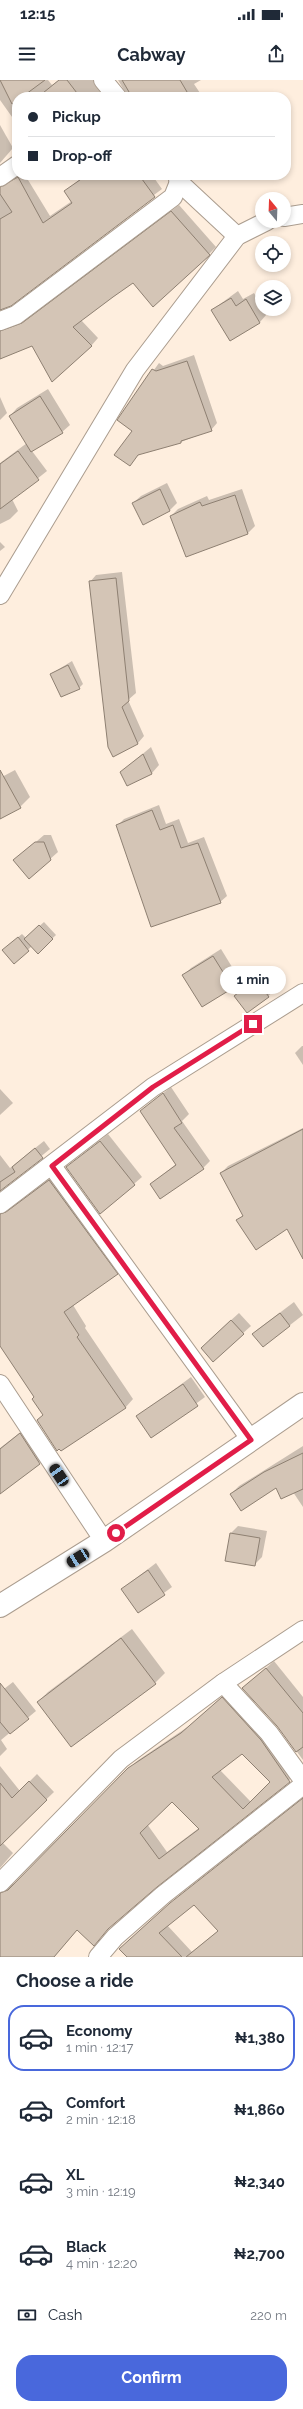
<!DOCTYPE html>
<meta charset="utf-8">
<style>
body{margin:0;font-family:Raleway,sans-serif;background:#f2f2f3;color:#1f2937;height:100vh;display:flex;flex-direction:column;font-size:15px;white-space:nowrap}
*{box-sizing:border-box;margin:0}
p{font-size:13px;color:#747a83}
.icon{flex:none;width:22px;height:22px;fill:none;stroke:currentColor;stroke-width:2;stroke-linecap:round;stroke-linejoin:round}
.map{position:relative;height:1877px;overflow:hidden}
.drawer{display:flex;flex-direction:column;background:#fff;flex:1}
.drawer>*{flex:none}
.hud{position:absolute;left:12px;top:12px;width:279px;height:88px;border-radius:16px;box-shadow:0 2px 6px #0003;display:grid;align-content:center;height:88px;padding:0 16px;background:#fff}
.needle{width:26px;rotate:341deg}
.fabs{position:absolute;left:255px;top:112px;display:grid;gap:8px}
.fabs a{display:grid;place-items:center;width:36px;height:36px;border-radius:50%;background:#fff;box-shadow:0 2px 6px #0003;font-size:20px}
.end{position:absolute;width:18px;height:18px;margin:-9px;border:5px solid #e11d48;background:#fff;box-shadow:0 0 0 2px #fff}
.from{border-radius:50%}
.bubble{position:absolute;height:28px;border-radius:14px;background:#fff;box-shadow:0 2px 6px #0003;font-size:13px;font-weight:700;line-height:28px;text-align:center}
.car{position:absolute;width:12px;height:24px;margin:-12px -6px;border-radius:5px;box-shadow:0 0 3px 1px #0007;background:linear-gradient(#222 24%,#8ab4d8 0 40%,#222 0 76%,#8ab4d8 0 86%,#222 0)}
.hud b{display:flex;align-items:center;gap:14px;height:38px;font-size:15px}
.hud b+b{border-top:1px solid #e0e1e3}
.hud i{width:10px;height:10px;background:#1f2937}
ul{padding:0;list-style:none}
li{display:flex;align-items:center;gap:12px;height:66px;margin:0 8px 6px;padding:0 8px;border:2px solid transparent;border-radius:16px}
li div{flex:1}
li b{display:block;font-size:15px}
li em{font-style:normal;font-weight:700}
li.on{border-color:#4968dc}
li>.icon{width:36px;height:36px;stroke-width:1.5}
h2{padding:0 16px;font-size:18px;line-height:48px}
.pay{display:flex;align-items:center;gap:10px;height:44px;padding:0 16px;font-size:15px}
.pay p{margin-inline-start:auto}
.action{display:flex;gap:8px;margin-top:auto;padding:8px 16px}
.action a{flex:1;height:46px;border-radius:16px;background:#4968dc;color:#fff;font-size:16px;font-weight:700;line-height:46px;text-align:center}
.status{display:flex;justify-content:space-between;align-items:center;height:28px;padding:0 20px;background:#fff;direction:ltr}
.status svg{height:11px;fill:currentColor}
header{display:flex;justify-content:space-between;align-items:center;height:52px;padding:0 16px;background:#fff;font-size:18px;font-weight:700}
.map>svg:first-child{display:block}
</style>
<div class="status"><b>12:15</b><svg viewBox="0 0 49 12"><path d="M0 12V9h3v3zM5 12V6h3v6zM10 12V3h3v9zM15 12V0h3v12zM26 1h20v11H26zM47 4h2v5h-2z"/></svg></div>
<header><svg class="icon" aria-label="menu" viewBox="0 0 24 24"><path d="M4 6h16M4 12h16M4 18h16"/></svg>Cabway<svg class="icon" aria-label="share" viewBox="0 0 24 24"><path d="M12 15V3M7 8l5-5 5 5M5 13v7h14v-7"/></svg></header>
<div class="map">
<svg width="303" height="1877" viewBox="0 0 303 1877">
<rect width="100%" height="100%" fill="#feeede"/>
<g fill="#0003" fill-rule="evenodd">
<polygon points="0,0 48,0 52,5 59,0 100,0 117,17 17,17 17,44 0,20"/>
<polygon points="118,0 201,0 194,4 200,13 197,17 128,17"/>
<polygon points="0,45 13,68 0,83"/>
<polygon points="19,95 25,95 50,136 72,121 65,112 85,95 152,95 162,109 0,229 0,96 9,101"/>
<polygon points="179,125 216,167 209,174 133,202 81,240 98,258 91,266 32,265 0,278 0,241 7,244 31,236"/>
<polygon points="238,211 243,219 254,213 267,234 260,242 230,260 212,230"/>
<polygon points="194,275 217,343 211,350 181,362 139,374 129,385 134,350 118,340 159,283 163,286"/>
<polygon points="48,309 70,345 62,352 32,371 47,391 12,419 18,431 10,439 0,444 0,383 27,363 10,336 17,328"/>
<polygon points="0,317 7,333 0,340"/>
<polygon points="167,403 177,423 170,430 144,443 133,423 141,416"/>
<polygon points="242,409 255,446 248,453 187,476 171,436 178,429 207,416 209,420"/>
<polygon points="0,462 5,467 0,471"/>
<polygon points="122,492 136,613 128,620 144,656 138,663 114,676 90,502 96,495"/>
<polygon points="72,581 83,604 79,608 51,594"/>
<polygon points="151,667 159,685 152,693 127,705 121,692"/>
<polygon points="15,690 30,717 20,727 0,738 0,698"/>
<polygon points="159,725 166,744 179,739 188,763 204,757 227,816 220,822 117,746 124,739"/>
<polygon points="44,755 51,755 58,772 30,797 15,780"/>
<polygon points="44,842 56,855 38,872 32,866 14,882 7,866 22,854 26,858"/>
<polygon points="221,869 240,900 233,907 203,926 183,896 191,888"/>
<polygon points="264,893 276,909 268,916 235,916"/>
<polygon points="302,966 303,966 303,985 295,973"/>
<polygon points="171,1007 189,1034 182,1041 210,1081 203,1088 151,1104 176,1084 141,1031"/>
<polygon points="0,1009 13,1023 0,1035"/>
<polygon points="303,1048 303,1177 287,1148 237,1141 243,1135 221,1093 228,1086"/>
<polygon points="108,1054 142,1097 100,1133 67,1087"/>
<polygon points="44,1061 50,1069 0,1110 0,1075 10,1088"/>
<polygon points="58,1092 125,1185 73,1225 86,1246 85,1248 133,1319 125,1328 44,1335 35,1317 0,1264 0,1123 5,1126 15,1125"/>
<polygon points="294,1222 303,1235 263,1266 257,1250"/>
<polygon points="239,1233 251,1246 213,1280 209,1260"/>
<polygon points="191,1297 205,1317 151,1357 137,1337"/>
<polygon points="30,1345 49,1374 0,1413 0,1368"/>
<polygon points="303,1366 303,1427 293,1412 276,1407 231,1414 239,1406"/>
<polygon points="238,1446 267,1451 262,1477 254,1485 231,1453"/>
<polygon points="156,1483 172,1507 138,1532 122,1509"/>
<polygon points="132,1549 165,1593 155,1603 38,1622 48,1612"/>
<polygon points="274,1581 303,1617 303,1680 278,1646 251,1601"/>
<polygon points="13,1602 36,1631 1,1660 7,1669 0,1676 0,1612"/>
<path d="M230 1610 298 1693 156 1806 112 1844 101 1857 78 1849 54 1877H0V1803L6 1806 16 1803 137 1681 189 1646ZM242 1672 272 1702 251 1722 220 1690ZM172 1720 199 1748 167 1772 147 1744Z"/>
<polygon points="0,1686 20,1711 37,1694 54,1712 2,1762 13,1773 0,1788"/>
<path d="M303 1718V1877H128L120 1869 179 1816ZM194 1824 219 1850 192 1872 167 1845Z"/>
</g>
<g fill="#d4c5b6" stroke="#8e8072" fill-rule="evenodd">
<polygon points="0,0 45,0 22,17 17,17 17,21 12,24"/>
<polygon points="59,0 67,0 80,17 38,17"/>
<polygon points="122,0 180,0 190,17 132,17"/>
<polygon points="87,95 139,95 155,117 11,226 0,230 0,139 12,132 0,114 0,107 18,97 43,143 72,123 64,111"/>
<polygon points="171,131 210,175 153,227 133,203 113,217 73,247 92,266 52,302 32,266 0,279 0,251 22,243"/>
<polygon points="231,218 236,226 246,219 260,243 230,261 211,230"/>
<polygon points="187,281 212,351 181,361 181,363 138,375 130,386 114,375 132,351 117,340 152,289 156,291"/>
<polygon points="40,316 63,353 31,372 9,336"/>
<polygon points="18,371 39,400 0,429 0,384"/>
<polygon points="160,409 170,431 143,445 132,423"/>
<polygon points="235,415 248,454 186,477 170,436 200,422 202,426"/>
<polygon points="116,498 129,621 122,627 138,664 113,677 108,667 89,501"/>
<polygon points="68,585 80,609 61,617 50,594"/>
<polygon points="143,674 152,694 127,706 120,692"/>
<polygon points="0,690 21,728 0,739"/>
<polygon points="152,730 160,750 173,745 181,768 198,763 221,823 151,847 116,745"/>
<polygon points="35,762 44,762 51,780 29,799 13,780"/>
<polygon points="39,845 53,859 38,874 24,859"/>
<polygon points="18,857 29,871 14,884 2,870"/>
<polygon points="213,876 233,908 202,927 182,895"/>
<polygon points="256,899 269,917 247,933 234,916"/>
<polygon points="163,1013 182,1043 174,1048 204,1089 160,1119 150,1104 176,1085 140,1031"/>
<polygon points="303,1049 303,1179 287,1149 256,1170 236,1140 243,1136 220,1093"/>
<polygon points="100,1061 135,1105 100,1134 66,1087"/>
<polygon points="35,1068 43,1078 0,1111 0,1102 15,1092 12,1087"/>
<polygon points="49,1100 118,1194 64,1232 79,1255 77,1257 126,1328 61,1371 59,1369 57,1371 37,1340 43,1335 32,1319 34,1317 0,1266 0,1134 6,1132"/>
<polygon points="280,1233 290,1246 263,1267 252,1254"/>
<polygon points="231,1240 244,1254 213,1282 201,1268"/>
<polygon points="183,1304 198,1326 151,1358 136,1336"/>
<polygon points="20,1353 40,1384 0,1414 0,1369"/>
<polygon points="303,1373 303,1409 281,1419 276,1408 241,1431 230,1414 264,1392"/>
<polygon points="230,1453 260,1458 255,1486 225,1481"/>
<polygon points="148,1490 165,1515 138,1533 121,1509"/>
<polygon points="121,1558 156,1604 71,1667 37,1622"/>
<polygon points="266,1588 303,1633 303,1667 296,1672 277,1646 242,1608"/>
<polygon points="0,1603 29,1639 10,1654 0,1642"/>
<path d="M222 1617 261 1660 290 1702 157 1807 108 1849 94 1866 77 1850 54 1877H0V1813L8 1810 128 1688 181 1653ZM242 1674 270 1702 243 1729 212 1697ZM172 1722 199 1749 159 1779 140 1753Z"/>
<polygon points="29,1701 47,1720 0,1766 0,1703 12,1718"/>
<polygon points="303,1718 303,1877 186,1877 218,1851 194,1825 159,1853 182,1877 127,1877 119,1869 170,1823"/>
</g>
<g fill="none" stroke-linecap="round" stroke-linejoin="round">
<defs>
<g id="minor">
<polyline points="103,0 117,17"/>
<polyline points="177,95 179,102 237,156"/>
<polyline points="0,97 17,85"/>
<polyline points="284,137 303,134"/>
<polyline points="0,241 16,235 173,117 179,102"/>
<polyline points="0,515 135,290 237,156 267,141"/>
<polyline points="52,1086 251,1360"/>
<polyline points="0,1124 153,1007 303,913"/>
<polyline points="0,1304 104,1461"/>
<polyline points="223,1603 269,1653 303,1700"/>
<polyline points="0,1803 121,1679 223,1603 303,1550"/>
<polyline points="98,1877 115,1857 163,1815 303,1705"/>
</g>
<polyline id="tertiary" points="0,1526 104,1461 303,1324"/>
</defs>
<use href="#minor" stroke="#ab9d8f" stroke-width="20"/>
<use href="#tertiary" stroke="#ab9d8f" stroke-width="24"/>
<use href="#minor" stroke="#fff" stroke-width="18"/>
<use href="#tertiary" stroke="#fff" stroke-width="22"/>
</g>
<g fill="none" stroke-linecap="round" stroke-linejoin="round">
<polyline stroke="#e11d48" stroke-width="5" points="116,1453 251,1360 52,1086 153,1007 253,944"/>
</g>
</svg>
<div class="fabs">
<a><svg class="needle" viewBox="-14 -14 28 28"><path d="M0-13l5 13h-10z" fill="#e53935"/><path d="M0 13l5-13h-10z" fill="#747a83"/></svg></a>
<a><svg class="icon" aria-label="locate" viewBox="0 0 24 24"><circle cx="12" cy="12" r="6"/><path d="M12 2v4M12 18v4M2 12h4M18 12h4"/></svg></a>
<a><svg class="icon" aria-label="layers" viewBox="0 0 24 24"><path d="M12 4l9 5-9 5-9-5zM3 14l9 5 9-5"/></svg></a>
</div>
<i class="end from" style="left:116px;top:1453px"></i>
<i class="end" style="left:253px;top:944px"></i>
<div class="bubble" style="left:220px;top:886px;width:66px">1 min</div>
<i class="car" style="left:59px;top:1395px;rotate:326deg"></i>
<i class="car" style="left:78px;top:1478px;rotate:238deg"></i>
<div class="hud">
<b><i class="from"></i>Pickup</b>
<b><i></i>Drop-off</b>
</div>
</div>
<section class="drawer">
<h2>Choose a ride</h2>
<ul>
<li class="on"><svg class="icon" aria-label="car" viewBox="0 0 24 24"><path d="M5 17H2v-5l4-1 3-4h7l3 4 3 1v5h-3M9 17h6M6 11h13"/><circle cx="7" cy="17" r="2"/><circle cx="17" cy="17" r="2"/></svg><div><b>Economy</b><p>1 min · 12:17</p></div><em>₦1,380</em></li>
<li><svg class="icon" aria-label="car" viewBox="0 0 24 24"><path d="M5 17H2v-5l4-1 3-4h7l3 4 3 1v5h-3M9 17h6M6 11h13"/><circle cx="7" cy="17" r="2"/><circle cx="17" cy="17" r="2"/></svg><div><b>Comfort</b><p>2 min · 12:18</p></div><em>₦1,860</em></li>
<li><svg class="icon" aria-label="car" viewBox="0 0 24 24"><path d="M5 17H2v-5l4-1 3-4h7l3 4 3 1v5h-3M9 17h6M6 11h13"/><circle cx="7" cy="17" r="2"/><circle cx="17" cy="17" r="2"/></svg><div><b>XL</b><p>3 min · 12:19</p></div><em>₦2,340</em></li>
<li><svg class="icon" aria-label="car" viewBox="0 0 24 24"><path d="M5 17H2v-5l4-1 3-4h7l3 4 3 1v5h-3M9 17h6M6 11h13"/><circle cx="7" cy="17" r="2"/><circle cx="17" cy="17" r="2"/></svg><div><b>Black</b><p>4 min · 12:20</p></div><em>₦2,700</em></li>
</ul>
<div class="pay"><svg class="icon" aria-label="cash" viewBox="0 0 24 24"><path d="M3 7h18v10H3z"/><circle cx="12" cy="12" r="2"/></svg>Cash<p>220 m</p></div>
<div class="action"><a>Confirm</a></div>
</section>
